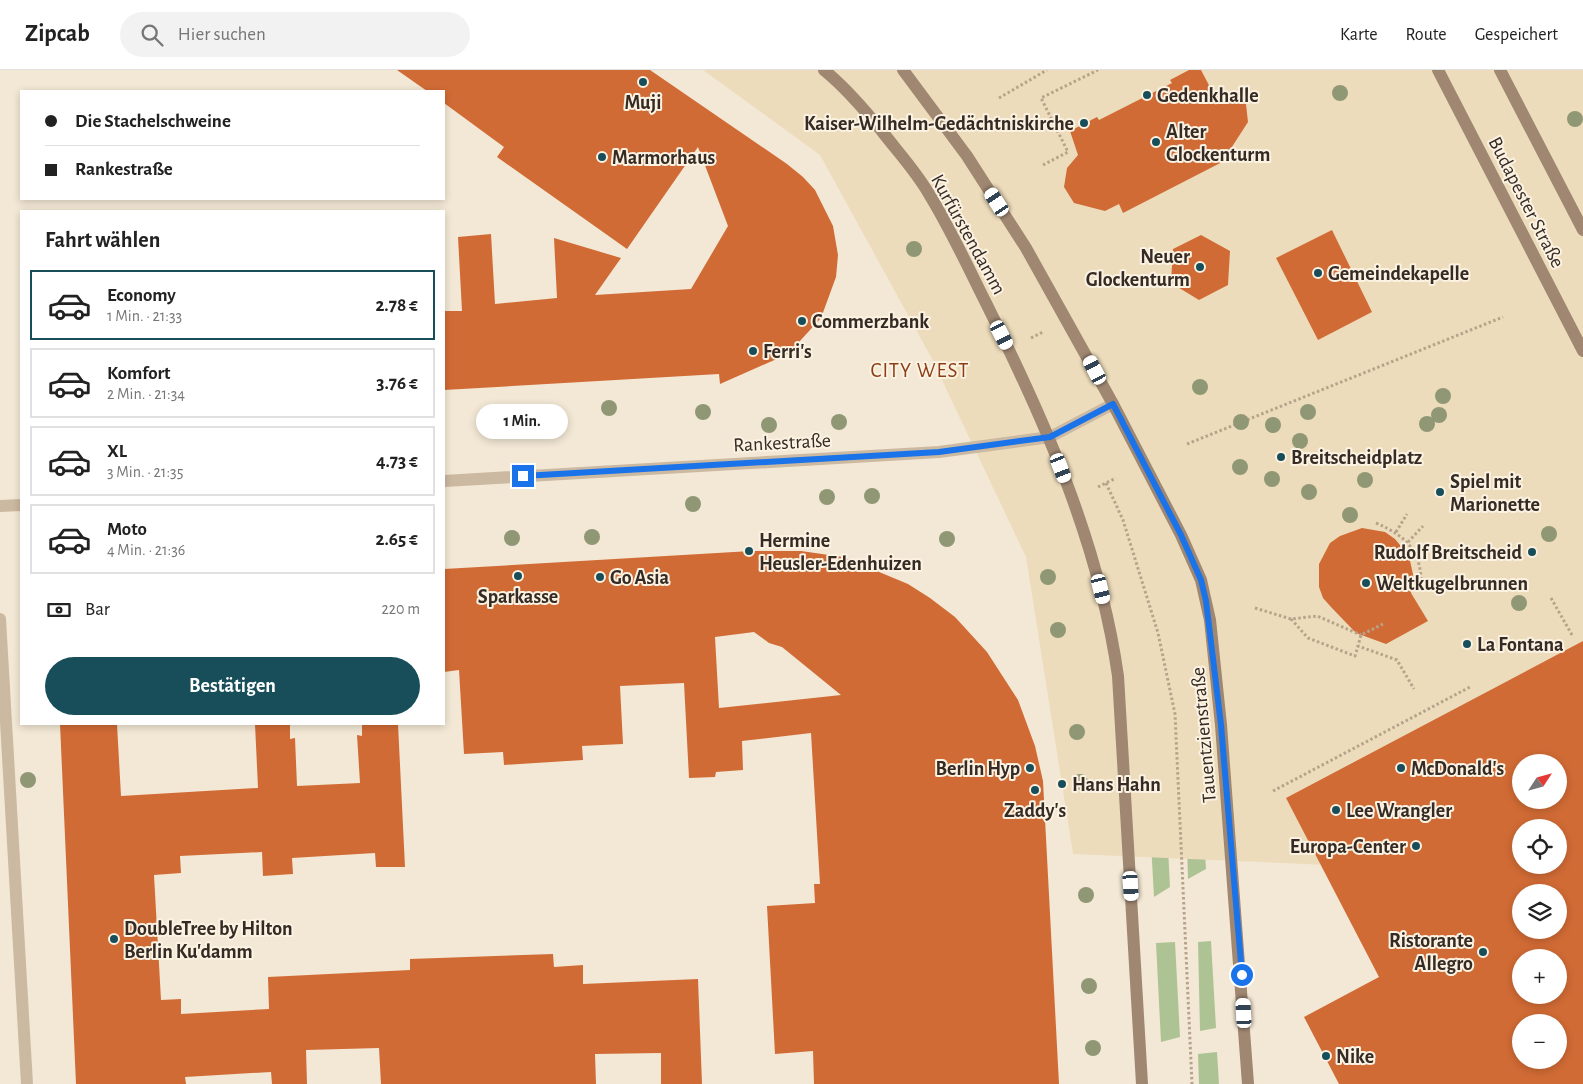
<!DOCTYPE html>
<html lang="de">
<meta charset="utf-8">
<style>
body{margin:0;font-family:"Alegreya Sans",sans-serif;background:#f2f2f2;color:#222;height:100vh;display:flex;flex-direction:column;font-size:19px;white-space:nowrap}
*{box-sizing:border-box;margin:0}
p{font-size:16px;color:#767676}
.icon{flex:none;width:28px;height:28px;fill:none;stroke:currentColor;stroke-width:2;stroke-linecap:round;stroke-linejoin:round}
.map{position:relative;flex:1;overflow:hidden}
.details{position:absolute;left:20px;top:140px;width:425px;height:515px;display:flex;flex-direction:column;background:#fff;border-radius:0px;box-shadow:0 2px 8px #0003}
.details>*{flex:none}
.banner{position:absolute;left:20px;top:20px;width:425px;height:110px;border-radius:0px;box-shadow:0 2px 8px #0003;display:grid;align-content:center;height:110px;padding:0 25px;background:#fff}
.needle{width:32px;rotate:54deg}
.controls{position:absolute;left:1512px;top:684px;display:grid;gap:10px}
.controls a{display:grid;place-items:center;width:55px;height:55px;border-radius:50%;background:#fff;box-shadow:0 2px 8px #0003;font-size:25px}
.end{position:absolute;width:22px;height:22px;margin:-11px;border:6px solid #1a73e8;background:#fff;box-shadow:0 0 0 2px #fff}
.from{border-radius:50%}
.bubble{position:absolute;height:35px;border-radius:18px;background:#fff;box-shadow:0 2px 8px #0003;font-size:16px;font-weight:700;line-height:35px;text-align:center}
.car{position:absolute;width:15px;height:30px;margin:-15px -8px;border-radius:6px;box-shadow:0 0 4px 1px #0007;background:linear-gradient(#fff 24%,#345 0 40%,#fff 0 76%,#345 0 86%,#fff 0)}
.banner b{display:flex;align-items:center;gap:18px;height:48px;font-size:19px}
.banner b+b{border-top:1px solid #e0e0e0}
.banner i{width:12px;height:12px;background:#222}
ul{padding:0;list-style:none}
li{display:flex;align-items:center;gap:15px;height:70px;margin:0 10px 8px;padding:0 15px;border:2px solid #e0e0e0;border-radius:0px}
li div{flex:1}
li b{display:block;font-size:19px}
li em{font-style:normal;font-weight:700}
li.active{border-color:#174e5a}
li>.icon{width:45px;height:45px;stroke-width:1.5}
h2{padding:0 25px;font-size:22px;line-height:60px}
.pay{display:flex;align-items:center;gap:12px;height:55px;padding:0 25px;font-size:19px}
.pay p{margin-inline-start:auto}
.button{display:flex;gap:10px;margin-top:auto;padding:10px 25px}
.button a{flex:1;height:58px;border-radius:30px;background:#174e5a;color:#fff;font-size:20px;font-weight:700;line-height:58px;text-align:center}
header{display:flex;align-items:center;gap:30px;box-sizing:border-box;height:70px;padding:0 25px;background:#fff;border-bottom:1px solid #e0e0e0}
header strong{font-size:24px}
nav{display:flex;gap:28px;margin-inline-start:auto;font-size:18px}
.search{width:350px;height:45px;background:#f2f2f2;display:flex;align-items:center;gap:12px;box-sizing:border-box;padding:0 18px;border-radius:28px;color:#767676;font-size:19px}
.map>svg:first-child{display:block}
</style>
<header>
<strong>Zipcab</strong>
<div class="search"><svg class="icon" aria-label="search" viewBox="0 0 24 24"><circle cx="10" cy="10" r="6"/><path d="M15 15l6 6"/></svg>Hier suchen</div>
<nav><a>Karte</a><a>Route</a><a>Gespeichert</a></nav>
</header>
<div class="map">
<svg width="1583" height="1014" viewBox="0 0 1583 1014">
<rect width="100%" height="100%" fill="#f3e8d5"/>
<g fill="#aec394">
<polygon points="1149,737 1166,739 1170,817 1154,827"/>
<polygon points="1186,744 1203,747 1206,799 1188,809"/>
<polygon points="1211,871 1216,958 1200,961 1198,872"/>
<polygon points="1175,872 1180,967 1161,972 1156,873"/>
<polygon points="1217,982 1219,1014 1199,1014 1198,984"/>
</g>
<polygon fill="#eddcbb" points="703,0 1583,0 1583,681 1559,694 1521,692 1521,715 1374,797 1073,784 1026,487 931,287 820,85"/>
<g fill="#d16b35" fill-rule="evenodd">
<polygon points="397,0 650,0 787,94 803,107 815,120 833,156 838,185 836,207 821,248 788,284 720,314 719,304 444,320 444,241 462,241 458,167 491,164 495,234 557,228 554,168 621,188 595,225 691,219 728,156 698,77 627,179 497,87 504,77 444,33 444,21 427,21"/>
<polygon points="1189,0 1201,0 1212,21 1232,22 1246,34 1248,52 1228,83 1230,88 1123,143 1119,134 1105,141 1074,133 1064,117 1067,98 1078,85 1070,61 1097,47 1099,50 1172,13 1170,10"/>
<polygon points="1332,160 1372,242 1318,270 1276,188"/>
<polygon points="1201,165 1230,181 1228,215 1199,230 1171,213 1173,179"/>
<polygon points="1362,458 1385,462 1395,469 1409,486 1414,509 1411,523 1428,551 1386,574 1356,563 1331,537 1323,528 1319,517 1319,494 1330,473 1340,466"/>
<path d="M751 481H801L843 487 908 514 930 528 955 547 987 582 1018 630 1035 676 1043 711 1059 1014H814L813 981 775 984 767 836 815 833 814 814H820L811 663 742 671 743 700 716 702 715 707 689 708 684 613 620 616 623 674 582 676 583 690 504 695 503 682 464 684 459 600 444 602V499ZM754 562 769 573 782 577 841 625 719 638 715 567Z"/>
<path d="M1583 571V1014H1339L1304 947 1379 907 1286 728ZM1521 692H1559V730H1521ZM1521 758H1559V795H1521ZM1521 822H1559V860H1521ZM1521 888H1559V925H1521ZM1521 952H1559V990H1521Z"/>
<polygon points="60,654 117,654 121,726 258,718 255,654 290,654 290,669 295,668 297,716 360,713 357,665 362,666 362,654 398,654 405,797 376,797 375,783 292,788 293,804 263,806 262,782 180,786 181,803 154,805 161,930 181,929 181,944 269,939 268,907 410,900 410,889 553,884 554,897 583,895 583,914 698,909 702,1014 661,1014 661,983 595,984 596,1014 381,1014 379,978 306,980 307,1014 272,1014 271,1002 185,1007 186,1014 76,1014"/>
</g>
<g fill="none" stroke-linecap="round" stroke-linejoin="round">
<g stroke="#b7a38b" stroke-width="3" stroke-dasharray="2.5 2.5" stroke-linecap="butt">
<polyline points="999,28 1047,0"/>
<polyline points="1043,95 1068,82 1041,28 1098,0"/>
<polyline points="1031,268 1043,262"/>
<polyline points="1187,374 1503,247"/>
<polyline points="1106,413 1123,450 1158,563 1175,644 1192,1014"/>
<polyline points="1098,417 1116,408"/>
<path d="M1376 453C1409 467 1423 484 1421 520"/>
<polyline points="1396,462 1407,444"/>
<polyline points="1408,472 1423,456"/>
<polyline points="1551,528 1572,565"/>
<polyline points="1255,538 1291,549 1317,546 1361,565"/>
<polyline points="1291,549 1308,568 1355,586 1358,576"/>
<polyline points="1383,554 1361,565 1358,576 1397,590 1414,619"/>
<polyline points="1273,721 1470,617"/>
</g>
<polyline stroke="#ccb9a1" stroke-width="12" points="0,549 27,1014"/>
<g stroke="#ccb9a1" stroke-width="12">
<polyline points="444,411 939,382 1050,367 1113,334"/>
<polyline points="0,436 21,435"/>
</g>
<g stroke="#9f8772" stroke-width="12">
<path d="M824 0C845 17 864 39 881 60 897 81 916 101 929 124 950 158 967 195 985 231 1045 351 1099 473 1118 606L1142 1014"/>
<polyline points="903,0 967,86 1026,178 1113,334 1181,465 1201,510 1210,550 1221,655 1248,1014"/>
<polyline points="1438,0 1583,281"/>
<polyline points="1500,0 1583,160"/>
</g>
</g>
<g fill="#909775">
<circle cx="1340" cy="23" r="8"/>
<circle cx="1575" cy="49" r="8"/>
<circle cx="914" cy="179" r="8"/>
<circle cx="1200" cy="317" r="8"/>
<circle cx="1443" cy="326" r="8"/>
<circle cx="609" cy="338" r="8"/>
<circle cx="703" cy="342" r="8"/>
<circle cx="1308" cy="342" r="8"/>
<circle cx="1439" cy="345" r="8"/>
<circle cx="839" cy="352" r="8"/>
<circle cx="1241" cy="352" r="8"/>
<circle cx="1427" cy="354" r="8"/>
<circle cx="769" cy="355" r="8"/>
<circle cx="1273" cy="355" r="8"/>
<circle cx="1300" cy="371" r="8"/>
<circle cx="1240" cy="397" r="8"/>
<circle cx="1272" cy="409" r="8"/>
<circle cx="1365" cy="410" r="8"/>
<circle cx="1309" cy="422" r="8"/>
<circle cx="872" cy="426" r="8"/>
<circle cx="827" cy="427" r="8"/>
<circle cx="693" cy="434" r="8"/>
<circle cx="1350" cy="445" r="8"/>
<circle cx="1549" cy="464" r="8"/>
<circle cx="592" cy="467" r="8"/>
<circle cx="512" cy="468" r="8"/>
<circle cx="947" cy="469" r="8"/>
<circle cx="1048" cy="507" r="8"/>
<circle cx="1519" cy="533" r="8"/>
<circle cx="1058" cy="560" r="8"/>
<circle cx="1077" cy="662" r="8"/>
<circle cx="28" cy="710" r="8"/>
<circle cx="1080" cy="712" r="8"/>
<circle cx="1086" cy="825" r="8"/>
<circle cx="1089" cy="916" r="8"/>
<circle cx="1093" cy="978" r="8"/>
</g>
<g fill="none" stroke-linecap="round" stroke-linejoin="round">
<polyline stroke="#1a73e8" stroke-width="6" points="523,406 939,382 1050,367 1113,334 1181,465 1201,510 1206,531 1221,655 1242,905"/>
</g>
<g fill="#174e5a" stroke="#fbf2e2" stroke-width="2">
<circle cx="643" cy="12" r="5"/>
<circle cx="1147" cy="25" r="5"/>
<circle cx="1084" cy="53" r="5"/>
<circle cx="1156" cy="72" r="5"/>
<circle cx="602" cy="87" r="5"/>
<circle cx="1200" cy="197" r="5"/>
<circle cx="1318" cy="203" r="5"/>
<circle cx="802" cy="251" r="5"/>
<circle cx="753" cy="281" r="5"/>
<circle cx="1281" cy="387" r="5"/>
<circle cx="1440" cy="422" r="5"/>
<circle cx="749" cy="481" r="5"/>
<circle cx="1532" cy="482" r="5"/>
<circle cx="518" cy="506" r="5"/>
<circle cx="600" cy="507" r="5"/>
<circle cx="1366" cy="513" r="5"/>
<circle cx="1467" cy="574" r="5"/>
<circle cx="1030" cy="698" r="5"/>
<circle cx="1401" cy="698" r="5"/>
<circle cx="1062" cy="714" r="5"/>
<circle cx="1035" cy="720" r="5"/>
<circle cx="1336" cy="740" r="5"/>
<circle cx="1416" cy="776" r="5"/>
<circle cx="114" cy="869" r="5"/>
<circle cx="1483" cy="882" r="5"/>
<circle cx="1326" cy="986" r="5"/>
</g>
<g text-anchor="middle" stroke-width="4" stroke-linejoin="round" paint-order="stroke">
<g font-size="20" font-weight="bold" fill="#352b24" stroke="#fbf2e2" text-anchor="start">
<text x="1157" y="32">Gedenkhalle</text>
<text x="643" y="39" text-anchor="middle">Muji</text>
<text x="1074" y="60" text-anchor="end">Kaiser-Wilhelm-Gedächtniskirche</text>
<text x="1166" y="68">Alter<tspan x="1166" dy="23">Glockenturm</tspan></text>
<text x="612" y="94">Marmorhaus</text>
<text x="1190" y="193" text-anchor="end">Neuer<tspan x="1190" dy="23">Glockenturm</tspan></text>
<text x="1328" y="210">Gemeindekapelle</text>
<text x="812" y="258">Commerzbank</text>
<text x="763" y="288">Ferri's</text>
<text x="1291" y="394">Breitscheidplatz</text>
<text x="1450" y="418">Spiel mit<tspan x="1450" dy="23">Marionette</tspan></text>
<text x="759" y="477">Hermine<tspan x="759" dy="23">Heusler-Edenhuizen</tspan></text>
<text x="1522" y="489" text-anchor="end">Rudolf Breitscheid</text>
<text x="610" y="514">Go Asia</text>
<text x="1376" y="520">Weltkugelbrunnen</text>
<text x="518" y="533" text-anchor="middle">Sparkasse</text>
<text x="1477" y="581">La Fontana</text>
<text x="1020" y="705" text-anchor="end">Berlin Hyp</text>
<text x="1411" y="705">McDonald's</text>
<text x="1072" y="721">Hans Hahn</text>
<text x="1035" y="747" text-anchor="middle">Zaddy's</text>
<text x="1346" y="747">Lee Wrangler</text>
<text x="1406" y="783" text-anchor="end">Europa-Center</text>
<text x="124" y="865">DoubleTree by Hilton<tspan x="124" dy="23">Berlin Ku'damm</tspan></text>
<text x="1473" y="877" text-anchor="end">Ristorante<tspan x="1473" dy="23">Allegro</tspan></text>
<text x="1336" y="993">Nike</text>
</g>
<g font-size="20" fill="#352b24" stroke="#fbf2e2">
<text transform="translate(1527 132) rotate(63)" y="7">Budapester Straße</text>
<text transform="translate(969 164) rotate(61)" y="7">Kurfürstendamm</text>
<text transform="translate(782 372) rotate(-3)" y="7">Rankestraße</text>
<text transform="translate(1203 665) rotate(-95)" y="7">Tauentzienstraße</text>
</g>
<g font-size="21" letter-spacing="1" fill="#8b3e16" stroke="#fbf2e2">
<text x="920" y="307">CITY WEST</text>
</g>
</g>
</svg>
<div class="controls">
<a><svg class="needle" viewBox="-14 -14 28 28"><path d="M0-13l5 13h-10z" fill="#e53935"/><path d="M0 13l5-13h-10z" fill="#767676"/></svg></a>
<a><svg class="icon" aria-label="locate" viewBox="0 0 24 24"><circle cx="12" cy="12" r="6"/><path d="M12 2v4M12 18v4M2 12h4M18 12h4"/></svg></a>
<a><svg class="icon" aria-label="layers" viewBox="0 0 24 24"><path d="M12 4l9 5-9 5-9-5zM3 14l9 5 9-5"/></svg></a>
<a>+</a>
<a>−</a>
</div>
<i class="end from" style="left:1242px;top:905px"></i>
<i class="end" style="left:523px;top:406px"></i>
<div class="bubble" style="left:476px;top:334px;width:92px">1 Min.</div>
<i class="car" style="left:997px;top:132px;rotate:327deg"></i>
<i class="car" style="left:1002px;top:265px;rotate:153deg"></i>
<i class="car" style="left:1095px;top:300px;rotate:332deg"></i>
<i class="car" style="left:1061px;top:398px;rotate:159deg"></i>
<i class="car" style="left:1101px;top:519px;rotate:166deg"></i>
<i class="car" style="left:1131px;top:816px;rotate:176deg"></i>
<i class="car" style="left:1244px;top:943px;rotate:357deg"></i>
<div class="banner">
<b><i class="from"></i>Die Stachelschweine</b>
<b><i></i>Rankestraße</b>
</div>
<section class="details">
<h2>Fahrt wählen</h2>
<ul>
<li class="active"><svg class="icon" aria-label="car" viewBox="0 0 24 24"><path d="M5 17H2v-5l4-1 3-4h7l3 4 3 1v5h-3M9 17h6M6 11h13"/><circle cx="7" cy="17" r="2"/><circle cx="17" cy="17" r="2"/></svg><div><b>Economy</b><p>1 Min. · 21:33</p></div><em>2.78 €</em></li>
<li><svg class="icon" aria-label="car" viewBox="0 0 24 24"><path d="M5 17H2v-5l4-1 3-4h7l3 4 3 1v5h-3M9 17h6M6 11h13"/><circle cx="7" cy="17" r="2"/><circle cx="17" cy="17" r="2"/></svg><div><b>Komfort</b><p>2 Min. · 21:34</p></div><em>3.76 €</em></li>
<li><svg class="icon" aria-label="car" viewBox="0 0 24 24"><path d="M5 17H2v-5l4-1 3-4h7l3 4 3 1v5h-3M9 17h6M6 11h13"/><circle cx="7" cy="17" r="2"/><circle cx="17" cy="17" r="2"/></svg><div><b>XL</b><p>3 Min. · 21:35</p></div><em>4.73 €</em></li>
<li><svg class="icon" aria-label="car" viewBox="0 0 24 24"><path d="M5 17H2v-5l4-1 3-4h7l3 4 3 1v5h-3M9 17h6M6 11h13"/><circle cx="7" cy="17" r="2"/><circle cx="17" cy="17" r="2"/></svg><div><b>Moto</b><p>4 Min. · 21:36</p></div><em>2.65 €</em></li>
</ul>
<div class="pay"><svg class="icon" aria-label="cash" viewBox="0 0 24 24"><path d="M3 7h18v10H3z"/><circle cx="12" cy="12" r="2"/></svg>Bar<p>220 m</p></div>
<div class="button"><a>Bestätigen</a></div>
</section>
</div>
